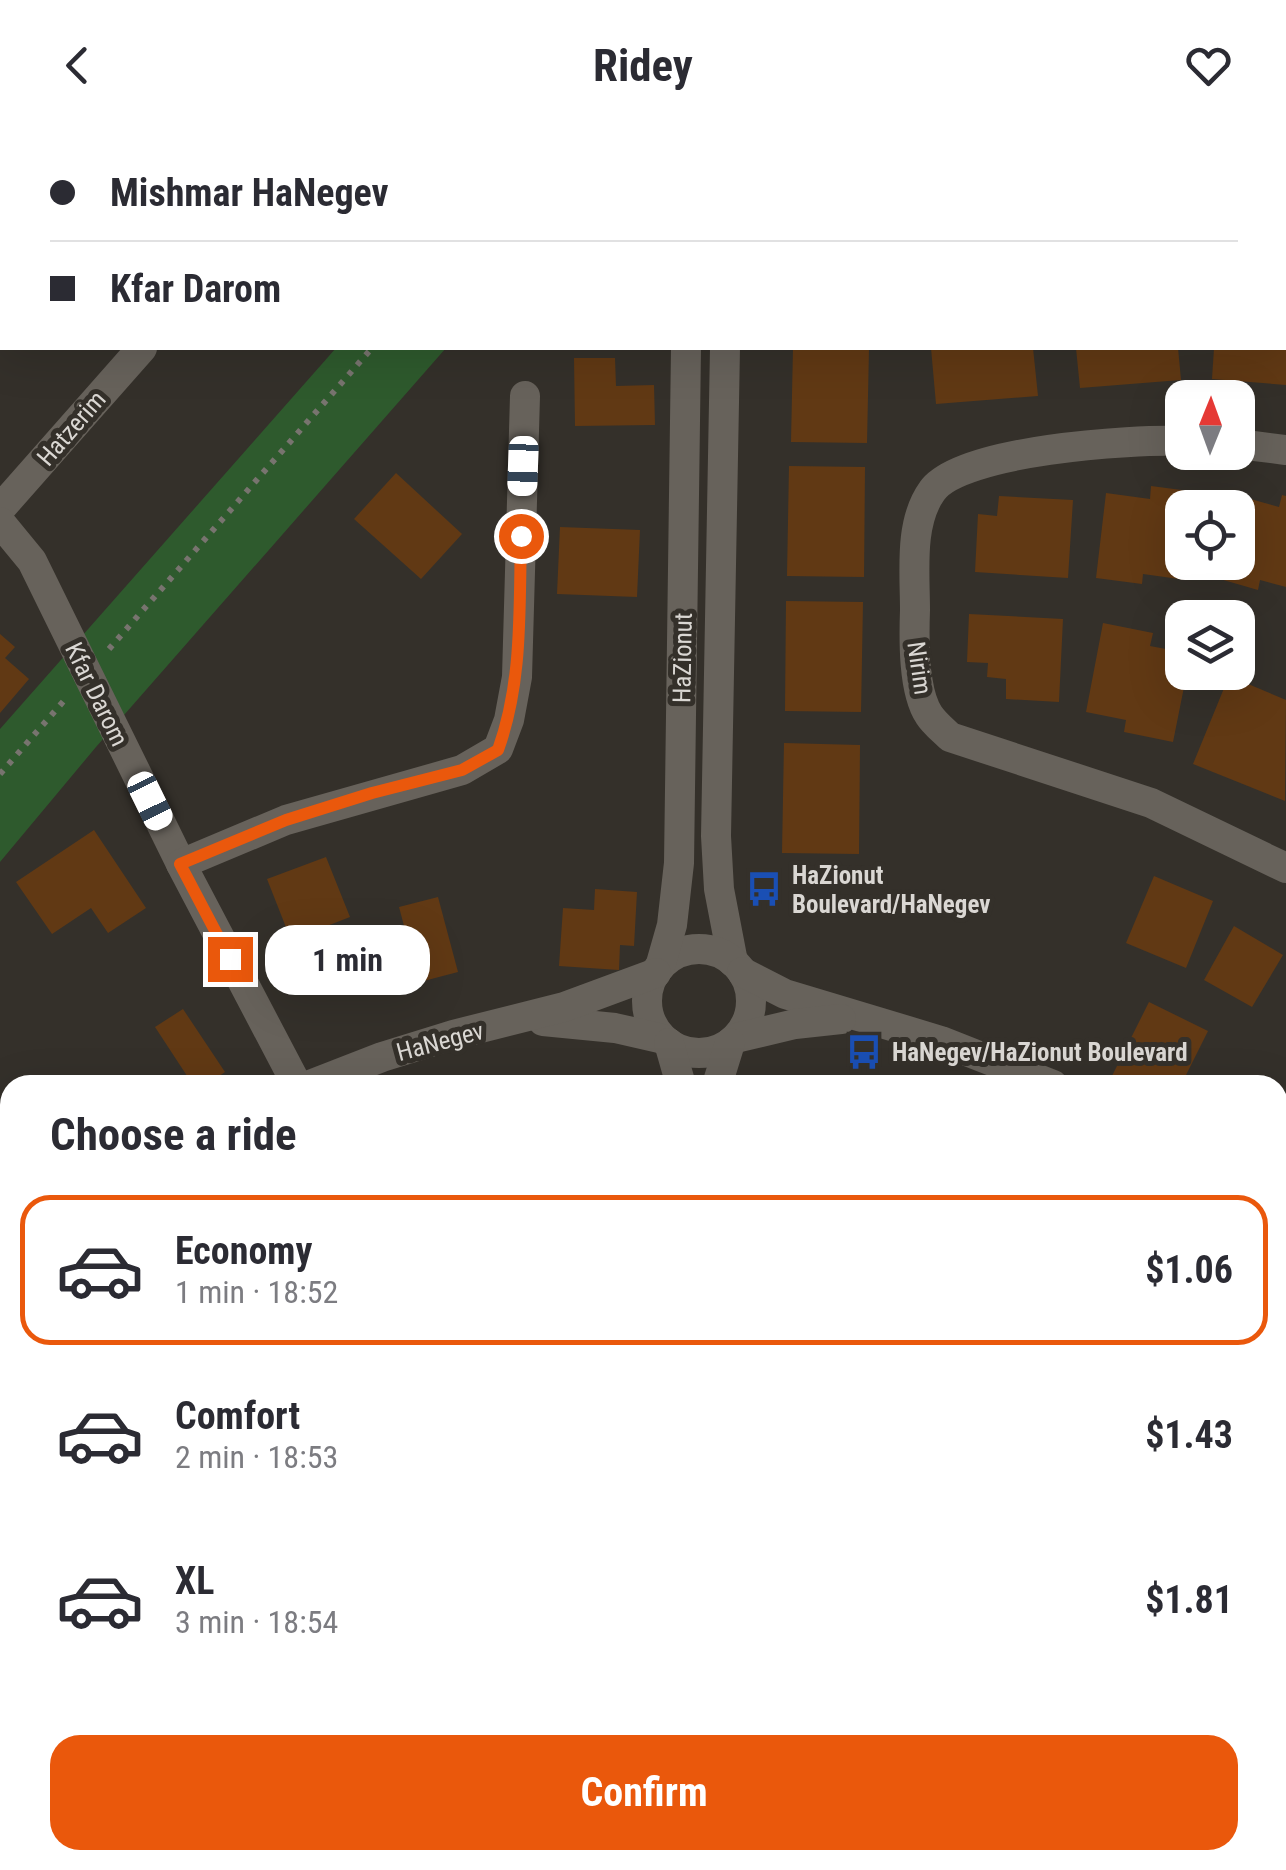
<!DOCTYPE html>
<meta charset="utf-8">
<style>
body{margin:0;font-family:"Roboto Condensed",sans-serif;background:#f2f2f3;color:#2b2b33;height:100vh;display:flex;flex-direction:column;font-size:38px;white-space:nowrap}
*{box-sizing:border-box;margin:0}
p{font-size:32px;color:#7c7c81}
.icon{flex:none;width:55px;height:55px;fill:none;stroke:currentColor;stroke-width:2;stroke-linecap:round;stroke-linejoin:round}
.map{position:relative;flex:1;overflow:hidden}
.panel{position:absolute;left:0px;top:945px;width:1288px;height:795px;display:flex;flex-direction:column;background:#fff;border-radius:30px 30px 0 0;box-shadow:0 10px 40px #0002}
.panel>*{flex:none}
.banner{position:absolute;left:0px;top:0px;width:1288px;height:220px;box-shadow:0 10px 40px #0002;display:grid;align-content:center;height:220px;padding:0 50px;background:#fff}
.needle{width:65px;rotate:1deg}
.fabs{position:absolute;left:1165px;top:250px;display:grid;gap:20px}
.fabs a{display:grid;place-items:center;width:90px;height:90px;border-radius:20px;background:#fff;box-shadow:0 10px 40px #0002;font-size:50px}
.end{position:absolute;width:45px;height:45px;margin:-22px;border:12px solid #ea580c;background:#fff;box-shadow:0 0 0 5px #fff}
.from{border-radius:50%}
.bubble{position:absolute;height:70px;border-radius:30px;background:#fff;box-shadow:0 10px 40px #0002;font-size:32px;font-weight:700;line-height:70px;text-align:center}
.car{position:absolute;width:30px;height:60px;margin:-30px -15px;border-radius:12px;box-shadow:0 0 8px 2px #0007;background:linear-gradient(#fff 24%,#345 0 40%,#fff 0 76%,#345 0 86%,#fff 0)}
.banner b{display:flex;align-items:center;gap:35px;height:95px;font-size:38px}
.banner b+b{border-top:2px solid #e1e1e2}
.banner i{width:25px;height:25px;background:#2b2b33}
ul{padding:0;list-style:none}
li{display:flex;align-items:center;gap:30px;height:150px;margin:0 20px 15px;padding:0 30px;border:5px solid transparent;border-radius:30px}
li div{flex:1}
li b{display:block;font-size:38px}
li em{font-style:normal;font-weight:700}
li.selected{border-color:#ea580c}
li>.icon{width:90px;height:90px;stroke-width:1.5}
h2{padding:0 50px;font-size:45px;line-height:120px}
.primary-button{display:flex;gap:20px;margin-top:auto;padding:20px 50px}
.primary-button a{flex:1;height:115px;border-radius:30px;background:#ea580c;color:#fff;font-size:40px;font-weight:700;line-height:115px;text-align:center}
header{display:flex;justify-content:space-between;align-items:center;height:130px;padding:0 50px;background:#fff;font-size:45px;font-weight:700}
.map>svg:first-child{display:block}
</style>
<header><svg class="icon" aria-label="back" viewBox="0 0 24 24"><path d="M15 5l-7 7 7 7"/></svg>Ridey<svg class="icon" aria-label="heart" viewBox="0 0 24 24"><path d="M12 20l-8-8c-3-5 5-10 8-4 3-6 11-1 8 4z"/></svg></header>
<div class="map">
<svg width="1286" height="1740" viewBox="0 0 1286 1740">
<rect width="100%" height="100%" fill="#34302a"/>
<g fill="#2e5a2d">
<polygon points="336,218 446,218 96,617 0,732 0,599"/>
<polygon points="1286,1708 1286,1740 1112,1740 1166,1730 1278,1730 1278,1710"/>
<polygon points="179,1730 409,1730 403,1740 177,1740"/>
<polygon points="523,1730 839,1730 839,1740 518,1740"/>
</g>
<g fill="#613914">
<polygon points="793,218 869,218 867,313 791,312"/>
<polygon points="931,218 1033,218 1038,266 936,274"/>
<polygon points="1076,218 1178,218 1181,250 1080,258"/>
<polygon points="1214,218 1286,218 1286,255 1212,249"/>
<polygon points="574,228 615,228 616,256 654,255 655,295 575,296"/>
<polygon points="789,336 865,337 864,447 787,446"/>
<polygon points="396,343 462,404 421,449 354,389"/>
<polygon points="1151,356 1197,362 1195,378 1182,378 1182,432 1188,432 1186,450 1143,444 1142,454 1096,448 1106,363 1150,369"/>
<polygon points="1236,365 1279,377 1282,365 1286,366 1286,457 1260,450 1258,460 1213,447 1217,432 1238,432 1238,378 1233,378"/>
<polygon points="999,366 1073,370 1068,448 975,442 978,384 997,386"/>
<polygon points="560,397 640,400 637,467 557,464"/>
<polygon points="786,471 863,472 861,582 785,581"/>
<polygon points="969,484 1063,489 1059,572 1006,569 1006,549 987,547 988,533 967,532"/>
<polygon points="1103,493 1153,503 1150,516 1182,522 1182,542 1187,542 1173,612 1124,602 1126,590 1086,582"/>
<polygon points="0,504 15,517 5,528 29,549 0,583"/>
<polygon points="1229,546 1286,570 1285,671 1193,634"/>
<polygon points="784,613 860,615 859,724 782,723"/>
<polygon points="94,700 146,778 108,803 91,778 52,804 16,752"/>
<polygon points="326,727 350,787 291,810 267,749"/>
<polygon points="1154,746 1213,771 1186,838 1126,813"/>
<polygon points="595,759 637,762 634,816 620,815 619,840 559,836 563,778 594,780"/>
<polygon points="438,767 458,842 397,858 384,807 407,807 399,777"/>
<polygon points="1234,796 1283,825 1252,877 1204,850"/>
<polygon points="1149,872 1208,901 1181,955 1131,955 1112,946"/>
<polygon points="183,879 225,942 206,955 193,955 155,897"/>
<polygon points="1286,982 1286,1038 1278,1032 1278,993"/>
<polygon points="1278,1203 1286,1212 1284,1276 1278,1269"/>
<polygon points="0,1368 10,1374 10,1427 0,1421"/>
<polygon points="10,1507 10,1550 0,1546 0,1532"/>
<polygon points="1286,1525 1286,1593 1278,1595 1278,1527"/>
<polygon points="0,1601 10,1603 10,1650 0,1648"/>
<polygon points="0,1690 10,1692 10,1738 0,1737"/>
<polygon points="112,1730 165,1730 164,1740 110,1740"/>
</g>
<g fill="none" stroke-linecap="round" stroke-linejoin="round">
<g stroke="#78746f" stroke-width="6" stroke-dasharray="5 8" stroke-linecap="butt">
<polyline points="560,2 562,0"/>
<polyline points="109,519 372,218"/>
<polyline points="0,644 68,566"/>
<polyline points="0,1012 10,1023"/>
</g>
<g stroke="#67625b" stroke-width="30">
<polyline points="728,0 728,2"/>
<polyline points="688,2 688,0"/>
<polyline points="1090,2 1100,0"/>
<polyline points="0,37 2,37"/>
<polyline points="725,218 716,706 719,759 733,832"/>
<path d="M1182 311C1133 309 960 320 932 361 909 393 915 442 915 480 914 508 913 561 929 585 934 593 943 600 950 607L1151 673 1286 738"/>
<polyline points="1238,314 1286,320"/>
<polyline points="0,379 142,218"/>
<polyline points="0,392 32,431 181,734 297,955"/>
<polyline points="181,734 286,690 462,640 498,619 509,590 517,547 525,266"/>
<circle cx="699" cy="871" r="52"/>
<polyline points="660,837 672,795 679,733 686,218"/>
<polyline points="742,842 785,864 941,911 1053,955"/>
<polyline points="543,891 615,898 663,909"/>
<polyline points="736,908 795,894 841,889"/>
<polyline points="669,913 681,955"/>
<polyline points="310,955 382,927 453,905 564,877 656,843"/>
<polyline points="717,955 730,913"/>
<polyline points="1278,1098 1286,1105"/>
<polyline points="0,1200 10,1189"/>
<polyline points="1278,1612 1286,1610"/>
<polyline points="1278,1647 1286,1645"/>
<polyline points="53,1740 55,1730"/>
<polyline points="423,1740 428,1730"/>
<polyline points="460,1740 465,1730"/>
</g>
</g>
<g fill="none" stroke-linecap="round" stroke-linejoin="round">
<path stroke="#ea580c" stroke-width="12" d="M230 829 180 734 286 690 372 663 462 640 498 620C523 551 519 479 521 406"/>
</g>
<defs>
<symbol id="bus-bare" viewBox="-9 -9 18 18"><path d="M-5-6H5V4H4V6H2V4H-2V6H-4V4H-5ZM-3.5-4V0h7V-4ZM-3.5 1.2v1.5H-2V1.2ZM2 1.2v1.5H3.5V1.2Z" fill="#1a4fb4" stroke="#34302a" stroke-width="2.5" paint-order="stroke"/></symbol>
</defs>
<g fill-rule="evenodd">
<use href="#bus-bare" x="739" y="734" width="50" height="50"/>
<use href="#bus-bare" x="839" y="897" width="50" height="50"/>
</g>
<g text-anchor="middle" stroke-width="10" stroke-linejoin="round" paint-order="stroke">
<g font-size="25" fill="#dad7d3" stroke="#34302a">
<text transform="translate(71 298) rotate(-49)" y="9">Hatzerim</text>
<text transform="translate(682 528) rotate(-89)" y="9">HaZionut</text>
<text transform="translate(920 538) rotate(82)" y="9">Nirim</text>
<text transform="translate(97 564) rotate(64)" y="9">Kfar Darom</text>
<text transform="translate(440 911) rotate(-15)" y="9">HaNegev</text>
</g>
<g font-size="25" font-weight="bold" fill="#dad7d3" stroke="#34302a" text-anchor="start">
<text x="792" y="754">HaZionut<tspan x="792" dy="29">Boulevard/HaNegev</tspan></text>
<text x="892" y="931">HaNegev/HaZionut Boulevard</text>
</g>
</g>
</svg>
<div class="fabs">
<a><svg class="needle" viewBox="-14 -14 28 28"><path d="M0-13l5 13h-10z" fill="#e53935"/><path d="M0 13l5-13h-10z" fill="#7c7c81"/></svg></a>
<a><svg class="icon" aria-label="locate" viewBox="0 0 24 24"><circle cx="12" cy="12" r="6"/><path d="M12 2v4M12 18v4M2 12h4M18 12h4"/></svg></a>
<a><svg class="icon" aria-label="layers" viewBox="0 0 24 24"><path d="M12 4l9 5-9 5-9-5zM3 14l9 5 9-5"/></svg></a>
</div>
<i class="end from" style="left:521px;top:406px"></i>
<i class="end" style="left:230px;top:829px"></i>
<div class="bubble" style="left:265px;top:795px;width:165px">1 min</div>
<i class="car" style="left:523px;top:336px;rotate:182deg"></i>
<i class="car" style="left:150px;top:671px;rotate:154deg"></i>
<div class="banner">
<b><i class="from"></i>Mishmar HaNegev</b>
<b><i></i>Kfar Darom</b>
</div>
<section class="panel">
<h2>Choose a ride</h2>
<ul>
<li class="selected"><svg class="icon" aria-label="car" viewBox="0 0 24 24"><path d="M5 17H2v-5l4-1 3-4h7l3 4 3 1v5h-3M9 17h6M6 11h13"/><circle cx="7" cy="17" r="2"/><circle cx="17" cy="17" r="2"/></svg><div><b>Economy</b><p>1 min · 18:52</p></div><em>$1.06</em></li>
<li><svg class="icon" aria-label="car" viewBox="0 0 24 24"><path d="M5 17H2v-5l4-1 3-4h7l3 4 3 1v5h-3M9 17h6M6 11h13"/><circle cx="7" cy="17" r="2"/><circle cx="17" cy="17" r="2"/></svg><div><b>Comfort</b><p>2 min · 18:53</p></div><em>$1.43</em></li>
<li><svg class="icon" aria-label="car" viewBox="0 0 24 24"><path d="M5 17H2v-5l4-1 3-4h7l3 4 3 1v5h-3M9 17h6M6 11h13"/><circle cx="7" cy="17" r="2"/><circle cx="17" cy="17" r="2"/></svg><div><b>XL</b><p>3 min · 18:54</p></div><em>$1.81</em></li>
</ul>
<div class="primary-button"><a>Confirm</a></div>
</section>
</div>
